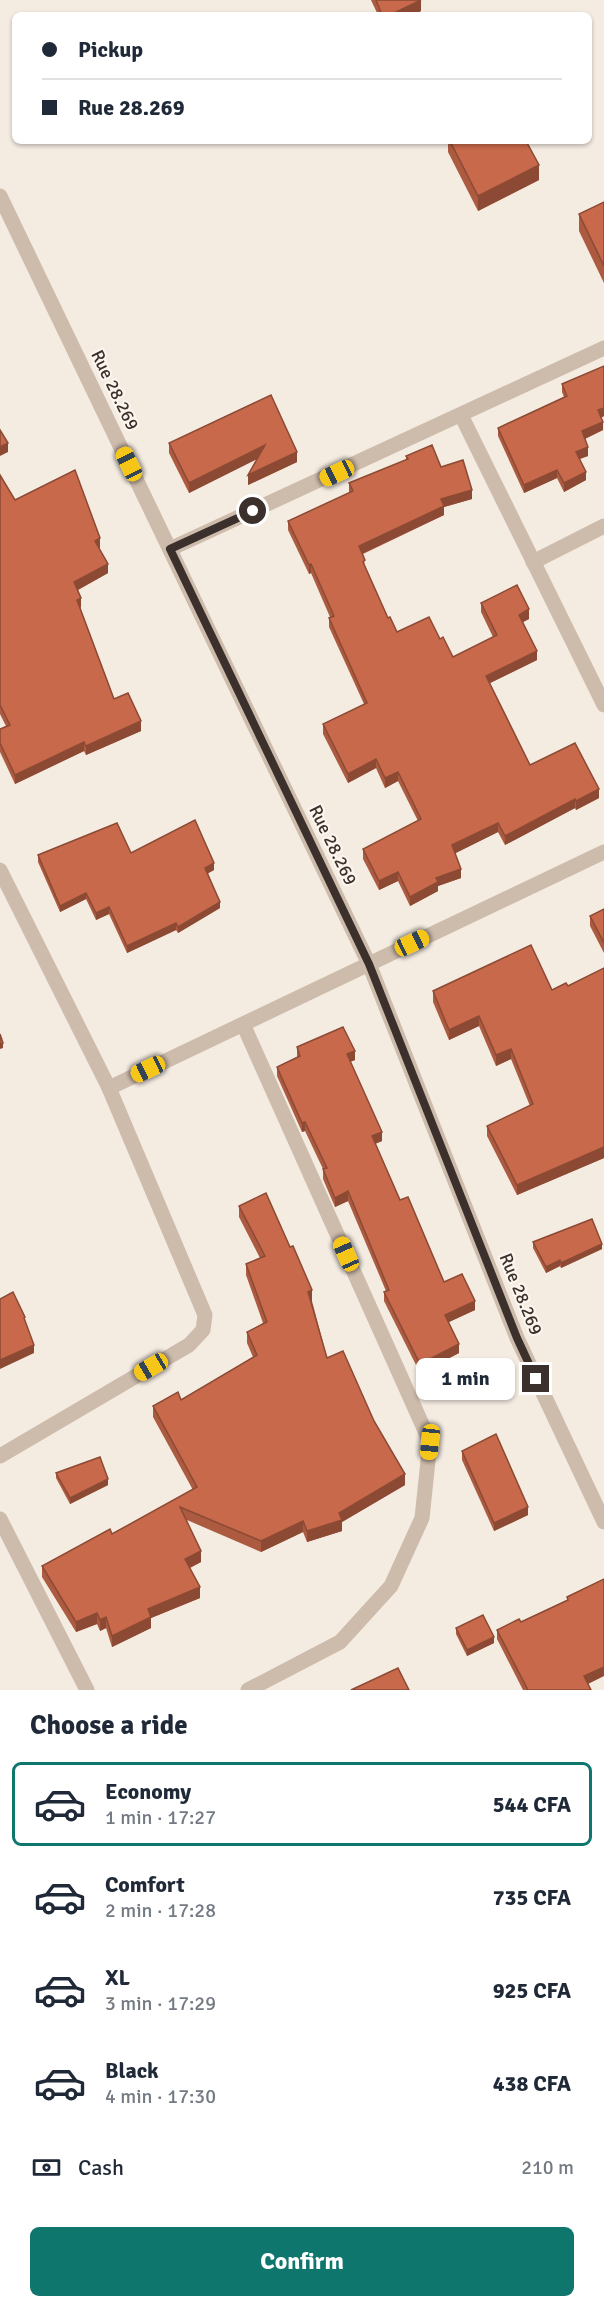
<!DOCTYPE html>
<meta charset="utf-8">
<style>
body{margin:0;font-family:Signika,sans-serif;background:#f6f6f7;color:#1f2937;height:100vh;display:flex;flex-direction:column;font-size:22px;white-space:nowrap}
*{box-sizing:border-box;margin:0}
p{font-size:20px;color:#747a83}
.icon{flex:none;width:33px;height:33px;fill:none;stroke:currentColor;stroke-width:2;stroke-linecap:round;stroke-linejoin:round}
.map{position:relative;height:1690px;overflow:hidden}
.drawer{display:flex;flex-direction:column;background:#fff;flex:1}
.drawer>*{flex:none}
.hud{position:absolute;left:12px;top:12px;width:580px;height:132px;border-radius:9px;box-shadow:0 2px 4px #0004;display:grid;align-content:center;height:132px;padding:0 30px;background:#fff}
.end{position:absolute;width:27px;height:27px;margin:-14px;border:8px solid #3b302b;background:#fff;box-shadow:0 0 0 3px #fff}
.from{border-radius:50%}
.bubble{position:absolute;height:42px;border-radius:9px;background:#fff;box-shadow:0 2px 4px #0004;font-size:20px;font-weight:700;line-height:42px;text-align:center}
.car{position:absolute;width:18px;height:36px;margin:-18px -9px;border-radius:8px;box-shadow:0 0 4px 2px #0007;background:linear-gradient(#f5c518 24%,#345 0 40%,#f5c518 0 76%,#345 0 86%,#f5c518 0)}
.hud b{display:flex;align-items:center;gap:21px;height:57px;font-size:22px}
.hud b+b{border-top:2px solid #e0e1e3}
.hud i{width:15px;height:15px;background:#1f2937}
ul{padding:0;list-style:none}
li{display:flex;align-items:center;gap:18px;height:84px;margin:0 12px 9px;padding:0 18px;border:3px solid transparent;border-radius:9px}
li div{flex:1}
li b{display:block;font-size:22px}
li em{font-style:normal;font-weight:700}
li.selected{border-color:#0f766e}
li>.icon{width:54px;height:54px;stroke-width:1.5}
h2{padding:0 30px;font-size:27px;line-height:72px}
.pay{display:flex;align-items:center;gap:15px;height:66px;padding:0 30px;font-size:22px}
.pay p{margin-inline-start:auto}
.primary-button{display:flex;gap:12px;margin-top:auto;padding:12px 30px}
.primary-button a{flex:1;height:69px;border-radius:9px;background:#0f766e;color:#fff;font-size:24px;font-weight:700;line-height:69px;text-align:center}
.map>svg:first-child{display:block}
</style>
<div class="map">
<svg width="604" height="1690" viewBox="0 0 604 1690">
<rect width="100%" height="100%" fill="#f4ebe1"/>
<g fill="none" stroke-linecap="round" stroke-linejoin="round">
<g stroke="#cdbbac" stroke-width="15">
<polyline points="0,196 369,964 517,1338 604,1522"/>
<polyline points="461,415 604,705"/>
<polyline points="170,549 604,348"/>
<polyline points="533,562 604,526"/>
<polyline points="0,870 109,1088 205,1315 203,1330 189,1345 0,1456"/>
<polyline points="243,1024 430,1442 422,1518 391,1586 340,1642 248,1690"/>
<polyline points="109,1088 604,852"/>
<polyline points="0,1519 87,1690"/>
</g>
</g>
<g fill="#ac5a40">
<polygon points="371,0 421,0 421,11 412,15 378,15"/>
<polygon points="448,141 526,141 539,180 478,211 448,152"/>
<polygon points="604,202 604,283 579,231 579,214"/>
<polygon points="562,384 604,416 601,418 603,430 585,439 588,456 580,459 586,480 564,492 557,478 524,493 498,436 498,428 564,397 562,392"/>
<polygon points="169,443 297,462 248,485 257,459 189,493 169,453"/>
<polygon points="406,456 441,467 472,499 444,507 444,515 363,554 365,567 388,618 397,632 440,639 453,657 493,637 481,612 481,603 529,619 523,622 537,660 490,683 530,765 599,798 576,810 575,808 505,845 498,832 455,853 461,878 438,886 438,891 410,906 398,881 379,890 363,859 363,849 418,821 398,781 385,788 376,768 348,783 323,734 323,724 364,704 329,627 329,618 330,617 311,573 309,574 288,530 288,521 349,493 349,483 406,460"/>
<polygon points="0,475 15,500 100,548 99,548 108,573 78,590 81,607 80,608 114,699 141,731 86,755 84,751 15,784 0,752 0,729 6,726 0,714"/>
<polygon points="38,855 214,870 208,873 220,908 178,933 176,930 127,953 109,914 96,920 86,899 60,912 38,862"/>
<polygon points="604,909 604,953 590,926 590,916"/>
<polygon points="604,968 604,1158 517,1195 487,1136 487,1126 530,1106 511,1059 496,1066 479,1026 449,1040 433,1002 433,991 552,990 568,986"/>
<polygon points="297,1047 355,1060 350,1062 382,1141 375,1144 400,1200 444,1282 475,1310 448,1322 459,1353 420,1373 384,1301 384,1292 386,1291 348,1201 335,1207 323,1179 323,1169 305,1131 302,1132 277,1076 277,1067 297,1057"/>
<polygon points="239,1206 312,1301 327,1358 374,1421 405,1485 342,1522 342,1531 307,1542 303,1532 261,1552 187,1520 201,1562 190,1568 200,1598 151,1618 151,1628 112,1647 106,1628 100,1631 97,1624 76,1632 42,1577 42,1566 112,1534 193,1490 153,1417 153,1406 181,1400 253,1357 247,1343 247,1332 263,1323 246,1275 246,1264 260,1258 239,1217"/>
<polygon points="533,1242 602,1249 561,1268 560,1266 546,1273 533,1248"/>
<polygon points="462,1451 528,1515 494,1531 462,1460"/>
<polygon points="56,1473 108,1485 70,1504 56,1478"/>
<polygon points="604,1579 588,1684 591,1690 523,1690 497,1639 497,1630 521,1622 567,1600 567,1597"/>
<polygon points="456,1628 494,1643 467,1656 456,1634"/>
</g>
<g fill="#8c4a34">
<polygon points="421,0 421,11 412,15 390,15"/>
<polygon points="539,165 539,180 478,211 478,196"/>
<polygon points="604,408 604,416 598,419 598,410"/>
<polygon points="603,422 603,430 582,440 582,431"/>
<polygon points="8,443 8,452 0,456 0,447"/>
<polygon points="265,445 265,455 189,493 189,483"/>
<polygon points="588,447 588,456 576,460 576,452"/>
<polygon points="297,452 297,462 248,485 248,475"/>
<polygon points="557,470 557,478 524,493 524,485"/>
<polygon points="586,472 586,480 564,492 564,483"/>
<polygon points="472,490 472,499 444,507 444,515 359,555 359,546 441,499"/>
<polygon points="100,538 100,548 95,551 95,541"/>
<polygon points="108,564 108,573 74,592 74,582"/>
<polygon points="311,564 311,573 309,574 309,565"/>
<polygon points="81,598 81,607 77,610 77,600"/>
<polygon points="529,609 529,619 519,624 519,615"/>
<polygon points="537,651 537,660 486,685 486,676"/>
<polygon points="141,721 141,731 86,755 86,746"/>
<polygon points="84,742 84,751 15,784 15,775"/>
<polygon points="376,759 376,768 348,783 348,774"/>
<polygon points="398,772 398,781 385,788 385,778"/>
<polygon points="599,789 599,798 576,810 576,801"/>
<polygon points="575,799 575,808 505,845 505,836"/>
<polygon points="498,823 498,832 452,855 452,845"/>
<polygon points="214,863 214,870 205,875 205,868"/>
<polygon points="461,869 461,878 438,886 438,891 410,906 410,897 436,878"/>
<polygon points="398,872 398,881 379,890 379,881"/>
<polygon points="86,893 86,899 60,912 60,906"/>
<polygon points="220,902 220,908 178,933 178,927"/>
<polygon points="109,907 109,914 96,920 96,913"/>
<polygon points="176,923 176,930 127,953 127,946"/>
<polygon points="479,1016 479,1026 449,1040 449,1030"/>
<polygon points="3,1043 3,1048 0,1049 0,1044"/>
<polygon points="511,1049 511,1059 496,1066 496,1055"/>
<polygon points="355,1051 355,1060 347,1063 347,1054"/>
<polygon points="305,1122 305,1131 302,1132 302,1123"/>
<polygon points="382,1132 382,1141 372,1145 372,1136"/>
<polygon points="604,1147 604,1158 517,1195 517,1185"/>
<polygon points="348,1191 348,1201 335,1207 335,1198"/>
<polygon points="602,1244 602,1249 561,1268 561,1263"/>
<polygon points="560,1260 560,1266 546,1273 546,1267"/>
<polygon points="312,1290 312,1301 308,1303 308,1292"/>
<polygon points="475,1301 475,1310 445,1324 445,1315"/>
<polygon points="459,1344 459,1353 420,1373 420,1364"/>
<polygon points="34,1345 34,1353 0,1369 0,1360"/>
<polygon points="405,1474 405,1485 342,1522 342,1531 307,1542 307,1531 339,1513"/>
<polygon points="108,1479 108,1485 70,1504 70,1498"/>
<polygon points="528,1507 528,1515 494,1531 494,1523"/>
<polygon points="303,1521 303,1532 261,1552 261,1541"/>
<polygon points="201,1551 201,1562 185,1570 185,1559"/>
<polygon points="200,1587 200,1598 151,1618 151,1628 112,1647 112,1636 148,1609"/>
<polygon points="97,1613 97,1624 76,1632 76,1622"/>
<polygon points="106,1617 106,1628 100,1631 100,1620"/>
<polygon points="494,1637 494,1643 467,1656 467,1650"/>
<polygon points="604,1667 604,1676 584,1686 584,1676"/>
</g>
<g fill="#c8694b" stroke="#8c4a34" stroke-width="1.5">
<polygon points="376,0 421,0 390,15 382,15"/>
<polygon points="450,141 526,141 539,165 478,196"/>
<polygon points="604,202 604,266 579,214"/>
<polygon points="604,366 604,408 598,410 603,422 582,431 588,447 576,452 586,472 564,483 557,470 524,485 498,428 567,396 562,384"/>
<polygon points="271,395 297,452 248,475 265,445 189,483 169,443"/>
<polygon points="0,430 8,443 0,447"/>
<polygon points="432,445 441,467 463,460 472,490 441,499 444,506 359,546 365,560 363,562 388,618 390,617 397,632 429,617 440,639 443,637 453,657 497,635 481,603 517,585 529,609 519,615 537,651 486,676 530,765 575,743 599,789 576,801 575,799 505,836 498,823 452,845 461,869 436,878 438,882 410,897 398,872 379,881 363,849 421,819 398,772 385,778 376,759 348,774 323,724 367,703 329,618 334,616 311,564 309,565 288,521 353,491 349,483 408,459 406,456"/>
<polygon points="75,470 100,538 95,541 108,564 74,582 81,598 77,600 114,699 128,693 141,721 86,746 84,742 15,775 0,743 0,729 10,725 0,705 0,475 15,500"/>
<polygon points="195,820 214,863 205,868 220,902 178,927 176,923 127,946 109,907 96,913 86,893 60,906 38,855 117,823 131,853"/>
<polygon points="604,909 604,943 590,916"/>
<polygon points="531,945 552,990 566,983 568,986 604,968 604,1147 517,1185 487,1126 533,1104 511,1049 496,1055 479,1016 449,1030 433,991"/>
<polygon points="343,1027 355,1051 347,1054 382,1132 372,1136 400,1200 408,1197 444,1282 462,1274 475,1301 445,1315 459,1344 420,1364 384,1292 389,1290 348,1191 335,1198 323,1169 327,1168 305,1122 302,1123 277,1067 300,1056 297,1047"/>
<polygon points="0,1034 3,1043 0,1044"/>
<polygon points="266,1193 290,1247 293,1246 312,1290 308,1292 327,1358 343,1351 374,1421 405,1474 339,1513 342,1520 307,1531 303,1521 261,1541 180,1507 201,1551 185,1559 200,1587 148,1609 151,1617 112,1636 106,1617 100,1620 97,1613 76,1622 42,1566 110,1529 112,1534 197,1487 153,1406 178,1392 181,1400 257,1355 247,1332 267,1322 246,1264 265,1256 239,1206"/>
<polygon points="592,1219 602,1244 561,1263 560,1260 546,1267 533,1242"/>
<polygon points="13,1292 25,1317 24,1318 34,1345 0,1360 0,1299"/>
<polygon points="496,1434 528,1507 494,1523 462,1451"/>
<polygon points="100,1457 108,1479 70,1498 56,1473"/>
<polygon points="604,1579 604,1667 584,1676 591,1690 528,1690 497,1630 519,1619 521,1622 568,1600 567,1597"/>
<polygon points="483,1615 494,1637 467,1650 456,1628"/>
<polygon points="398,1668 409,1690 351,1690"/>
</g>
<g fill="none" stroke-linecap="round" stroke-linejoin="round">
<polyline stroke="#3b302b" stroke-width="8" points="253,511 170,549 369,964 517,1338 536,1379"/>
</g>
<g text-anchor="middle" stroke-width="4.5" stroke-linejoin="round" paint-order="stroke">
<g font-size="18" fill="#3b302b" stroke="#fbf5ee">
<text transform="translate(115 390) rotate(64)" y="6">Rue 28.269</text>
<text transform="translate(333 845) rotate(64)" y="6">Rue 28.269</text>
<text transform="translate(521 1294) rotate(68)" y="6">Rue 28.269</text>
</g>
</g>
</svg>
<i class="end from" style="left:253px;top:511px"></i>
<i class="end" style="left:536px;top:1379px"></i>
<div class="bubble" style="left:416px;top:1358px;width:99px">1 min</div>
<i class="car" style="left:129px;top:464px;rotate:334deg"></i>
<i class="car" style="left:337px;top:473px;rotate:245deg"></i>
<i class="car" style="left:412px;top:943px;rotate:65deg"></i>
<i class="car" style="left:148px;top:1069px;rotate:245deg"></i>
<i class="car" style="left:346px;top:1254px;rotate:336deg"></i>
<i class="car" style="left:151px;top:1367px;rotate:240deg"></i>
<i class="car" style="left:430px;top:1442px;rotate:186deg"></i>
<div class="hud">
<b><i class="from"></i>Pickup</b>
<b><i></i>Rue 28.269</b>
</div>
</div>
<section class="drawer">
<h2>Choose a ride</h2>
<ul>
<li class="selected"><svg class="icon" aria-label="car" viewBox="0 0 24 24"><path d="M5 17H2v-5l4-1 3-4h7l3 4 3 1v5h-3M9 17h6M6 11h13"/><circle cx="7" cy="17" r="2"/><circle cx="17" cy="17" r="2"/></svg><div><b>Economy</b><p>1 min · 17:27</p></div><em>544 CFA</em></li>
<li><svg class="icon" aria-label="car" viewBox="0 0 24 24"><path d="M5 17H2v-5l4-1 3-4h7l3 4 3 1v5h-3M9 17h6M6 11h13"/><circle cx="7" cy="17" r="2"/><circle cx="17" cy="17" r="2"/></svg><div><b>Comfort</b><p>2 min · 17:28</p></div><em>735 CFA</em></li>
<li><svg class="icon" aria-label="car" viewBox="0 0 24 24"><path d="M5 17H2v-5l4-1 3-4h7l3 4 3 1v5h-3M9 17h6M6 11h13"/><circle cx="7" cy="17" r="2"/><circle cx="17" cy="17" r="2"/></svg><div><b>XL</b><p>3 min · 17:29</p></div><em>925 CFA</em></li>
<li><svg class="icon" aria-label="car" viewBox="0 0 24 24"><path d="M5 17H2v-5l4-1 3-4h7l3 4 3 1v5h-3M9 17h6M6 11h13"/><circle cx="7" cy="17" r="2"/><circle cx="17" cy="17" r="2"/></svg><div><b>Black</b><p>4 min · 17:30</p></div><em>438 CFA</em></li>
</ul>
<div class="pay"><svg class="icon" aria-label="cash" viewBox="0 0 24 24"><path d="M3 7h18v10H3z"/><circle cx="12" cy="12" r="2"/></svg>Cash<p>210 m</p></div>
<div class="primary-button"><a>Confirm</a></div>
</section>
